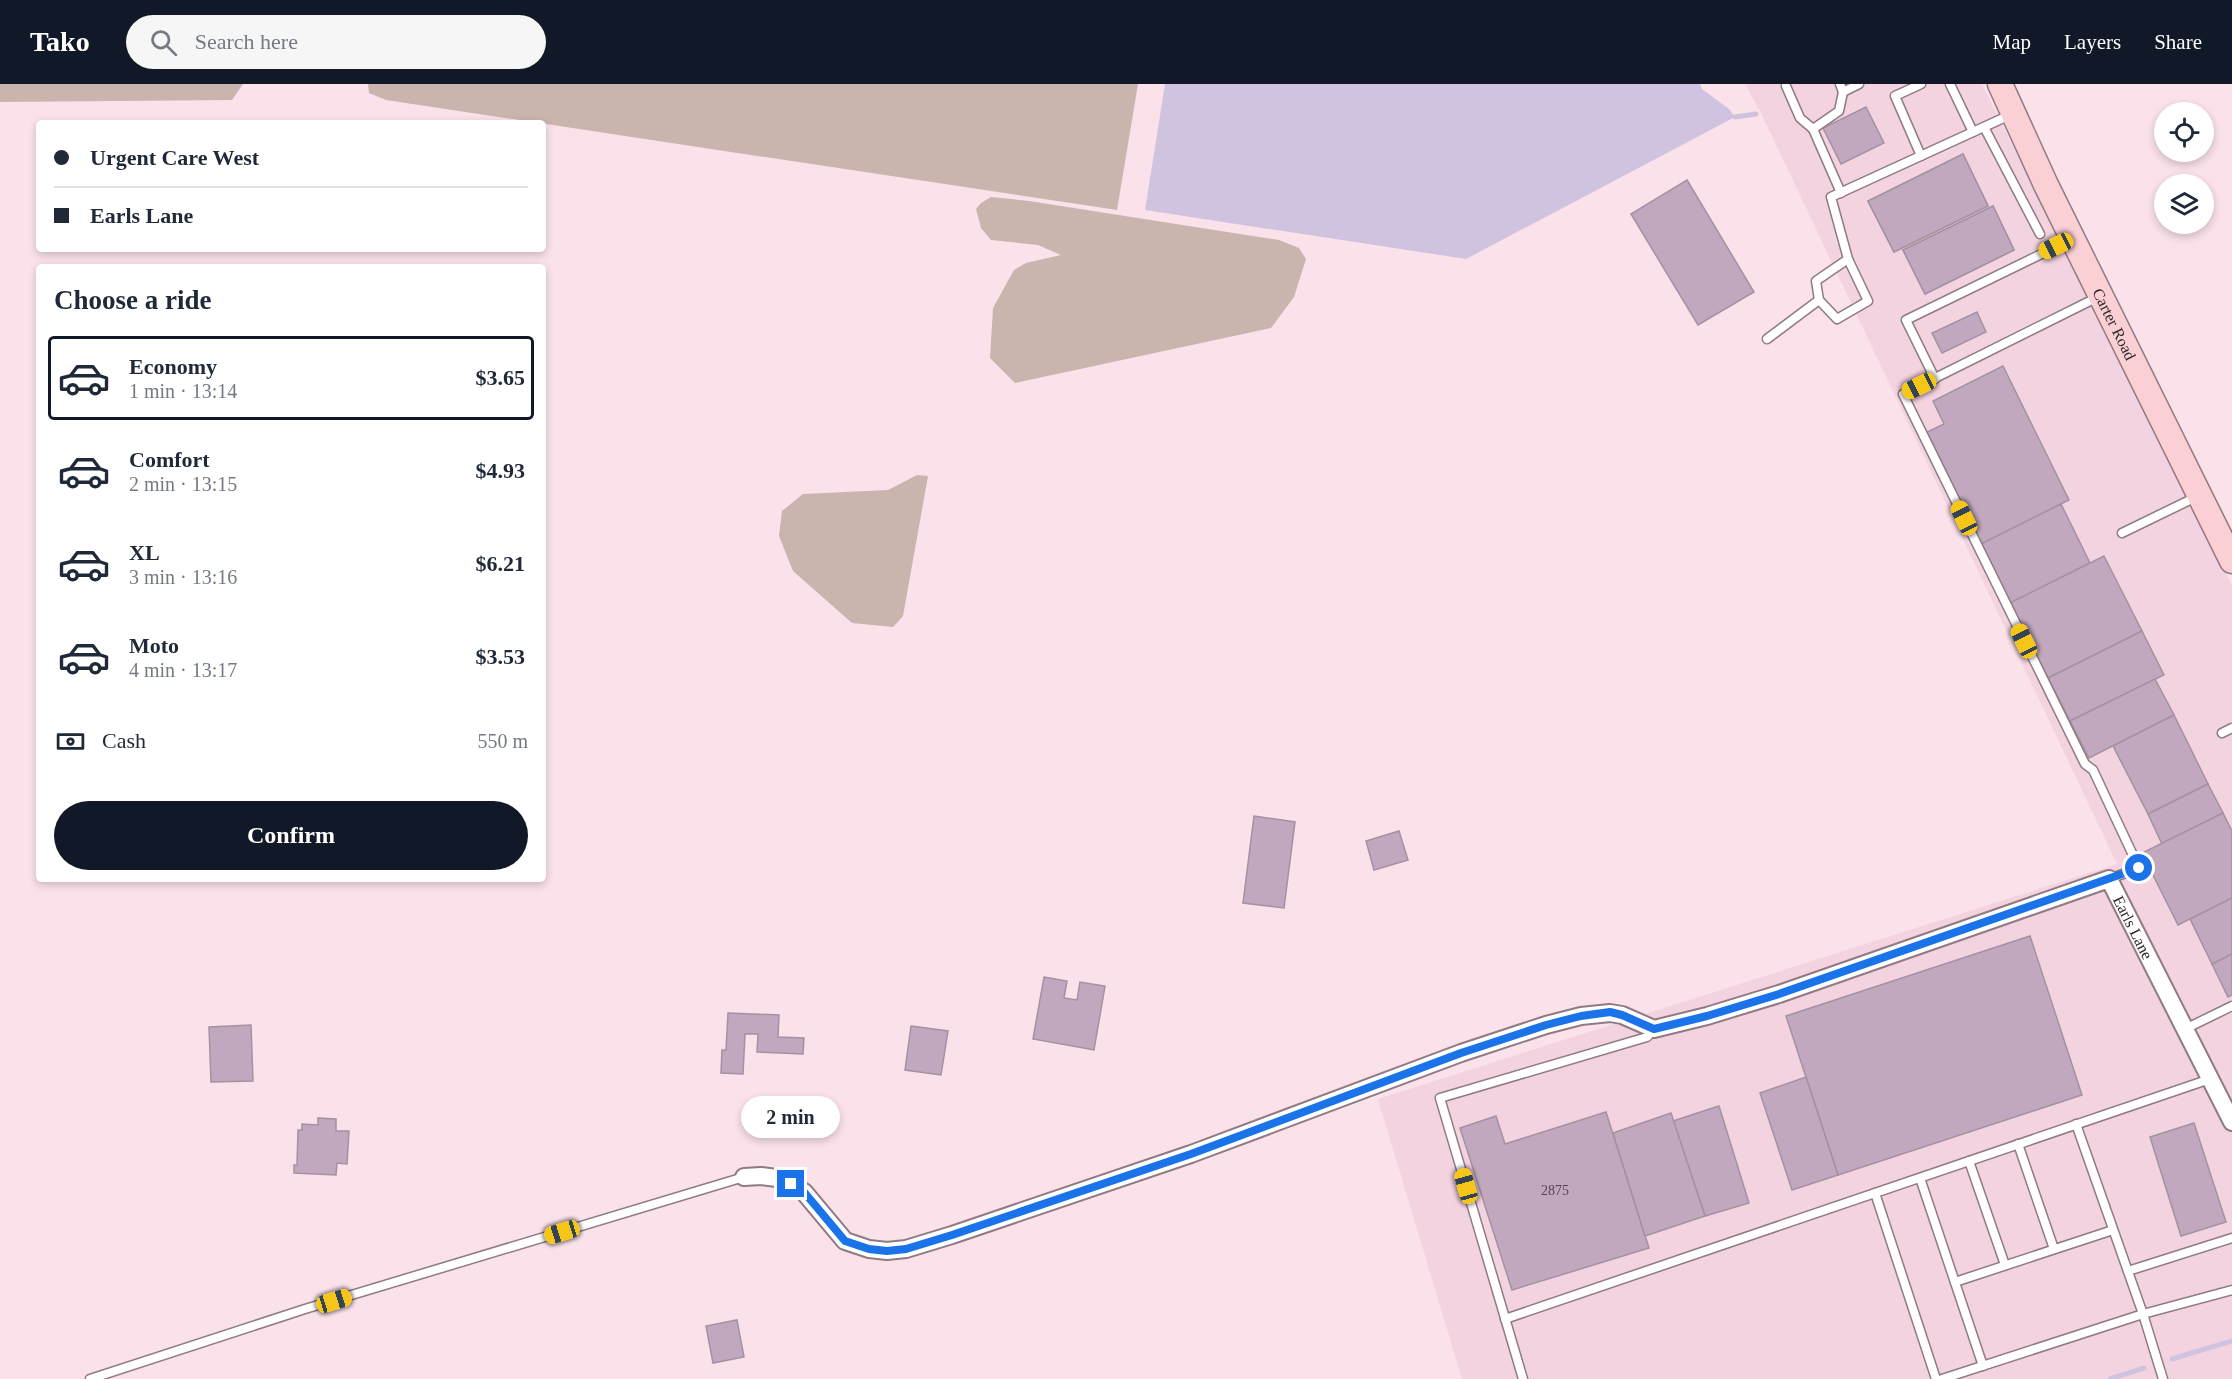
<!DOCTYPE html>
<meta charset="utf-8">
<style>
body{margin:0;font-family:Georgia,serif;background:#f6f6f7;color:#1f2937;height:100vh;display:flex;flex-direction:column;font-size:22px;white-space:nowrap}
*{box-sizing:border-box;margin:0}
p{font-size:20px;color:#747a83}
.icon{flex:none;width:33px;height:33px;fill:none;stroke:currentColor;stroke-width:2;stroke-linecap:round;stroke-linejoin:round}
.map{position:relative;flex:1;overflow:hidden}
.sheet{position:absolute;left:36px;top:180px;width:510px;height:618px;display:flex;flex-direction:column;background:#fff;border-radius:6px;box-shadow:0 3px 9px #0003}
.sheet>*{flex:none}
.hud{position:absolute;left:36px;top:36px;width:510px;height:132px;border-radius:6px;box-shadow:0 3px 9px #0003;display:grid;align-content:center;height:132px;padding:0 18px;background:#fff}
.controls{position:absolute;left:2154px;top:18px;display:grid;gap:12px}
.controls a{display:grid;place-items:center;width:60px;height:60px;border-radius:50%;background:#fff;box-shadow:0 3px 9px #0003;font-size:30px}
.end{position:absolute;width:27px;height:27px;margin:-14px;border:8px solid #1a73e8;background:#fff;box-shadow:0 0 0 3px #fff}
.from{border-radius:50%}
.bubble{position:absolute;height:42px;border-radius:21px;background:#fff;box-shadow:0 3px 9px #0003;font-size:20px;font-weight:600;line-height:42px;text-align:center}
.car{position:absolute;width:18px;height:36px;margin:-18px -9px;border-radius:8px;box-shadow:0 0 4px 2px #0007;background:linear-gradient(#f5c518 24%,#345 0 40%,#f5c518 0 76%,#345 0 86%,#f5c518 0)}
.hud b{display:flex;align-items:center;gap:21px;height:57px;font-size:22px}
.hud b+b{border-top:2px solid #e0e1e3}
.hud i{width:15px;height:15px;background:#1f2937}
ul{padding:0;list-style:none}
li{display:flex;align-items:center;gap:18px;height:84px;margin:0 12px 9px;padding:0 6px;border:3px solid transparent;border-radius:6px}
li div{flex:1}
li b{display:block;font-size:22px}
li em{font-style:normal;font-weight:600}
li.on{border-color:#111827}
li>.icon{width:54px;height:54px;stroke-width:1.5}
h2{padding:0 18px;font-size:27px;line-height:72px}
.pay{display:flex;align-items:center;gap:15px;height:66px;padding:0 18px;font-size:22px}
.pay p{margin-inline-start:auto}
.primary-button{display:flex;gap:12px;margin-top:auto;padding:12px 18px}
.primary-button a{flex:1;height:69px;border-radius:36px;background:#111827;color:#fff;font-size:24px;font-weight:600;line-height:69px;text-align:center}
header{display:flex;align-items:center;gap:36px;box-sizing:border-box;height:84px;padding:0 30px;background:#111827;color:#fff}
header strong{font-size:28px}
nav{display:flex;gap:33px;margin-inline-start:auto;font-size:21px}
.search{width:420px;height:54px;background:#f6f6f7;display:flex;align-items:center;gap:15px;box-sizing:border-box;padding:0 21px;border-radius:33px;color:#747a83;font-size:22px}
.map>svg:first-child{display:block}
</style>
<header>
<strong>Tako</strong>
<div class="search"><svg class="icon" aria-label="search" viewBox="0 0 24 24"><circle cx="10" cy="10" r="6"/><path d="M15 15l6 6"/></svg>Search here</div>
<nav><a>Map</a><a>Layers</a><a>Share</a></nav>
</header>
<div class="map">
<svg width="2232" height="1295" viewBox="0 0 2232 1295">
<rect width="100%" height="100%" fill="#fae1ea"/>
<polygon fill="#f4d3e0" points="1745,0 1982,0 2232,501 2232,1295 1462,1295 1378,1015 2117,780 1761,29"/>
<g fill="#cab4ae">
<polygon points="0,0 243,0 232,16 0,18"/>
<polygon points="368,0 1138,0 1117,126 386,16 369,9"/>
<polygon points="991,113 1029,117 1279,156 1299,164 1306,175 1294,213 1271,244 1015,299 990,274 993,224 1014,186 1026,179 1061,171 1038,161 991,156 981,144 976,125 981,119"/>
<polygon points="917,391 928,392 903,532 893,543 852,539 793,487 779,452 782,427 803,410 888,406"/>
</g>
<polygon fill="#d0c3df" points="1165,0 1700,0 1702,5 1729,25 1735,33 1466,175 1145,126"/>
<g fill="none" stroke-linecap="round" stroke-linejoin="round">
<g stroke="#d0c3df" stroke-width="5">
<polyline points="1735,33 1756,30"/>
<polyline points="2172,1275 2232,1257"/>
<polyline points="2110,1295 2144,1284"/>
</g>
</g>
<g fill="#c1a8be" stroke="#a392a1" stroke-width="1.5">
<polygon points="1866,23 1884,59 1841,80 1823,44"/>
<polygon points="1963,70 1988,122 1894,168 1868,117"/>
<polygon points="1963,70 1988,122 1894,168 1868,117"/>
<polygon points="1687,96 1754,208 1698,241 1631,130"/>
<polygon points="1993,122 2014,166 1925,210 1903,166"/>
<polygon points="1993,122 2014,166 1925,210 1903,166"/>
<polygon points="1977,228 1986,248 1942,269 1932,249"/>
<polygon points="2003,282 2069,416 1981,460 1925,349 1944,340 1933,317"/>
<polygon points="2061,420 2090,479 2010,519 1981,460"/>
<polygon points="2104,472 2142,547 2048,594 2010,519"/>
<polygon points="2142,547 2164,591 2070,637 2048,594"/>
<polygon points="2155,595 2174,631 2089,674 2070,637"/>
<polygon points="2174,631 2208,700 2148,730 2113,662"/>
<polygon points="2208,700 2223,729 2162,760 2148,730"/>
<polygon points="2223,729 2232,747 2232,814 2178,841 2142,769"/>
<polygon points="1254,732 1295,738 1284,824 1243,819"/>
<polygon points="1399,747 1408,776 1374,786 1366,757"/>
<polygon points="2232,814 2232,870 2212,880 2190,835"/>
<polygon points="2030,852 2082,1011 1838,1091 1786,932"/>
<polygon points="2232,870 2232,911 2228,913 2212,880"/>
<polygon points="1044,893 1067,897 1064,914 1077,916 1080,898 1105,902 1094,966 1033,955"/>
<polygon points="728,929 779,931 778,953 804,954 803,970 757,968 758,950 745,950 743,990 721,989 722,966 726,966"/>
<polygon points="251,941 253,997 211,998 209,943"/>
<polygon points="911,942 948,947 941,991 905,986"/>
<polygon points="1806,993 1838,1091 1792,1106 1760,1009"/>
<polygon points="1719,1022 1749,1119 1705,1132 1673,1037"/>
<polygon points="1606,1028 1649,1164 1512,1206 1460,1044 1496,1032 1505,1060"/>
<polygon points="1671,1029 1705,1132 1645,1152 1613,1049"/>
<polygon points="318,1034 336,1035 336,1047 349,1047 347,1080 337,1079 336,1091 294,1089 294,1081 297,1081 298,1046 302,1046 302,1040 318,1041"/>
<polygon points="2194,1039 2226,1138 2181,1152 2150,1053"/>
<polygon points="737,1236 744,1273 713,1279 706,1242"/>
</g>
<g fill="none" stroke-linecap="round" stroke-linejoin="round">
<defs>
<g id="lane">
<polyline points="1840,0 1843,8 1859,0"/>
<polyline points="1950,0 1973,48"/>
<polyline points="1786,2 1800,34 1813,45"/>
<polyline points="1984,43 2040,150"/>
<polyline points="1921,72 1895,12 1921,0"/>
<polyline points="1841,109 1813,45 1839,27 1843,8"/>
<polyline points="2098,213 1903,310 2085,680 2093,686 2139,784 2109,795"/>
<polyline points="1819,216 1816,197 1848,175"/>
<polyline points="1767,255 1819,216 1837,235 1868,217 1848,175 1831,113 2010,31"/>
<polyline points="1935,295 1906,236 2070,156"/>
<polyline points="2122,449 2196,413"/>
<polyline points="2222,649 2232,644"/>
<polyline points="2185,945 2232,922"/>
<polyline points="2076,1040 2143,1230 2163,1295"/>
<polyline points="2018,1060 2054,1165"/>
<polyline points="1969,1077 2005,1181"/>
<polyline points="1920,1094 1983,1282"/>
<polyline points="1875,1109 1936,1295"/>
<polyline points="2128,1187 2232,1154"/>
<polyline points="1955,1198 2113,1146"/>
<polyline points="1505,1235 2210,995"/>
<polyline points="90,1295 305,1225 744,1093"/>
<polyline points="1523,1295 1440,1014 1647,953 1654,945"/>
<polyline points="1942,1295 2143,1230 2232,1206"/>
</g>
<g id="street">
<path id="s1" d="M744 1093 761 1092 777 1094 791 1100 804 1108 845 1157 869 1165 887 1167 906 1165 952 1151 1191 1070 1461 969 1546 941 1581 932 1610 929 1622 931 1654 945 1707 932 1779 910 2109 795 2232 1038"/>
</g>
<g id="secondary">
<path id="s2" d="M2000 0 2046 101 2232 477"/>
</g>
</defs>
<use href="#lane" stroke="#907a83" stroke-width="11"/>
<use href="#street" stroke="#907a83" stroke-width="20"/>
<use href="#secondary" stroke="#907a83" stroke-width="27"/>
<use href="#lane" stroke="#fff" stroke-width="8"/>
<use href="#street" stroke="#fff" stroke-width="16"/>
<use href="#secondary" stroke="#fbd0d5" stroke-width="24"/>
</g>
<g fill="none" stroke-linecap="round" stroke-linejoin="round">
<polyline stroke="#1a73e8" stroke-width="8" points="791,1100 804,1108 845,1157 869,1165 887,1167 906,1165 952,1151 1191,1070 1461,969 1546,941 1581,932 1610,928 1622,931 1654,945 1707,932 1779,910 2139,784"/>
</g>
<g text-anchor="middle" stroke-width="6" stroke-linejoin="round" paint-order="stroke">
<g font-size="14" fill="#54464f">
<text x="1555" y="1111">2875</text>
</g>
<g font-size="16" fill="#2f262a" stroke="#fff">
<text dy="6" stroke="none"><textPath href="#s2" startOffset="266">Carter Road</textPath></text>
<text dy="6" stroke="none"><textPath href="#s1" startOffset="1514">Earls Lane</textPath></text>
</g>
</g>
</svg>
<div class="controls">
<a><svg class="icon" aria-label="locate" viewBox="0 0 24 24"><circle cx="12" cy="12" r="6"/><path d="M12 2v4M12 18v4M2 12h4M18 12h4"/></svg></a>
<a><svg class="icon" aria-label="layers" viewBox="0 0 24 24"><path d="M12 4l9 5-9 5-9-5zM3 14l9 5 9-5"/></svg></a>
</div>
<i class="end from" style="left:2139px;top:784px"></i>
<i class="end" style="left:791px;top:1100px"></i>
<div class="bubble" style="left:741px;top:1012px;width:99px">2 min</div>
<i class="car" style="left:2056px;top:162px;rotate:244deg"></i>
<i class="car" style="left:1919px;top:302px;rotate:244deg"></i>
<i class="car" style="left:1964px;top:434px;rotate:334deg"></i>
<i class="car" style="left:2024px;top:557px;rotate:334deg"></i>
<i class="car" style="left:1466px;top:1102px;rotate:344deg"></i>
<i class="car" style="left:562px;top:1148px;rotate:253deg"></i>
<i class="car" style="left:334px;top:1217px;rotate:73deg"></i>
<div class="hud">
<b><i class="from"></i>Urgent Care West</b>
<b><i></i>Earls Lane</b>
</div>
<section class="sheet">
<h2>Choose a ride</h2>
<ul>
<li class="on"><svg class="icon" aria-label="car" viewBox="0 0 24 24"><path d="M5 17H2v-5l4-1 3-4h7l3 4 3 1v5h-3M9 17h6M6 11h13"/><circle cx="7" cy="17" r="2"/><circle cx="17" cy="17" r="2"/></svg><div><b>Economy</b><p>1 min · 13:14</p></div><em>$3.65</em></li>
<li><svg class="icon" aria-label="car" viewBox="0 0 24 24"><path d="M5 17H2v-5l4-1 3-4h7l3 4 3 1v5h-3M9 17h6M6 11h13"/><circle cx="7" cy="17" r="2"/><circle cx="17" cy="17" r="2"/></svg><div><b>Comfort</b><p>2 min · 13:15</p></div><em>$4.93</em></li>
<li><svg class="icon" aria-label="car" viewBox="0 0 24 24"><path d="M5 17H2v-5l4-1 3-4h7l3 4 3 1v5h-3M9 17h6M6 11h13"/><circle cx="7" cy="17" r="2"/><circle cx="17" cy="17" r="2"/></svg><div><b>XL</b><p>3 min · 13:16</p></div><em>$6.21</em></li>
<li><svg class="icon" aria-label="car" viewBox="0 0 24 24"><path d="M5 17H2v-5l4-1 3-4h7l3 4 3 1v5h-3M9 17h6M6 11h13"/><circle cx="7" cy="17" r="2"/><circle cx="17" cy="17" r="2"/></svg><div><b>Moto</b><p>4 min · 13:17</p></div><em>$3.53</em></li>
</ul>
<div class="pay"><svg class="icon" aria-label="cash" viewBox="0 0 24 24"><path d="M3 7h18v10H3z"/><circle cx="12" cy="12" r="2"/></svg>Cash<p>550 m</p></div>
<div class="primary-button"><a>Confirm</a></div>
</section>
</div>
